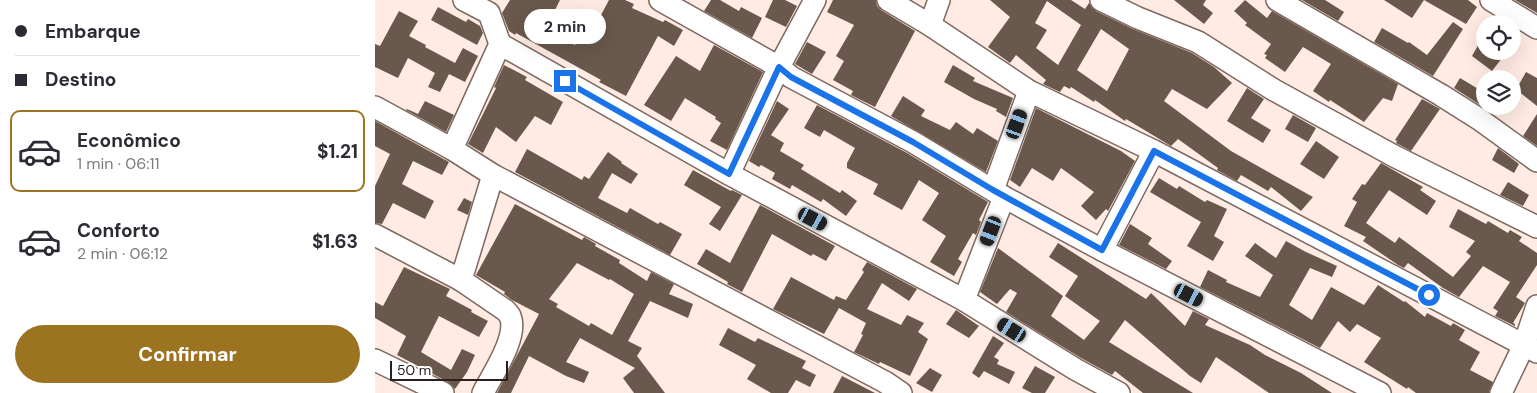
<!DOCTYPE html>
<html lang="pt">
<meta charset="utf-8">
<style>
body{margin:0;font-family:"DM Sans",sans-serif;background:#f2f2f3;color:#2b2b33;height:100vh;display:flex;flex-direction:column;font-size:19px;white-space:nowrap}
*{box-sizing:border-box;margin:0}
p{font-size:16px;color:#7c7c81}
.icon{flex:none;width:28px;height:28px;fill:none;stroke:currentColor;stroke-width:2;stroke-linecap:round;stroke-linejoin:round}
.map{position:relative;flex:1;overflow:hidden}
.sheet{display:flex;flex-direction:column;background:#fff;width:375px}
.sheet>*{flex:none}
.guide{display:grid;align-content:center;height:110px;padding:0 15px;background:#fff}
.buttons{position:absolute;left:1101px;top:15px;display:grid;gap:10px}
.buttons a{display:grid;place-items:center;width:45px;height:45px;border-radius:50%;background:#fff;box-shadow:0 5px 20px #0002;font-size:25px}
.scale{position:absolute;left:15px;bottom:12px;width:118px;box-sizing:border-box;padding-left:5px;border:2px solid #2a211e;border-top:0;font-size:14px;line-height:18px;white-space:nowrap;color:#2a211e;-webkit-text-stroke:4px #fff;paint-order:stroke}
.end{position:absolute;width:22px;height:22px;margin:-11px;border:6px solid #1a73e8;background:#fff;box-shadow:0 0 0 2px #fff}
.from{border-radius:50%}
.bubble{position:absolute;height:35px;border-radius:18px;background:#fff;box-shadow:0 5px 20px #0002;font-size:16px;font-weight:700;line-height:35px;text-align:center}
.car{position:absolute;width:15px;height:30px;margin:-15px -8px;border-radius:6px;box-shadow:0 0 4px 1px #0007;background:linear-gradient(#222 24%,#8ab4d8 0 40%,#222 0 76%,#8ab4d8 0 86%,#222 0)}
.guide b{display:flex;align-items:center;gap:18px;height:48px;font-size:19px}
.guide b+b{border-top:1px solid #e1e1e2}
.guide i{width:12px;height:12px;background:#2b2b33}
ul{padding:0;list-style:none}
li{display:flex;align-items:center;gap:15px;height:82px;margin:0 10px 8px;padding:0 5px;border:2px solid transparent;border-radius:10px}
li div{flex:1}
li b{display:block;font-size:19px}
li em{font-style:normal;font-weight:700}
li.selected{border-color:#9c7320}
li>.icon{width:45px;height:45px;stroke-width:1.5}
.primary-button{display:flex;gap:10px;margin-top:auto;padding:10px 15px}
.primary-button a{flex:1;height:58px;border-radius:30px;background:#9c7320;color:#fff;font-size:20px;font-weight:700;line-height:58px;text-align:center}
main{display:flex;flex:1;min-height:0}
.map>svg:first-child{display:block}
</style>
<main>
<section class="sheet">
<div class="guide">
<b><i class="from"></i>Embarque</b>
<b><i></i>Destino</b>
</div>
<ul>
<li class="selected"><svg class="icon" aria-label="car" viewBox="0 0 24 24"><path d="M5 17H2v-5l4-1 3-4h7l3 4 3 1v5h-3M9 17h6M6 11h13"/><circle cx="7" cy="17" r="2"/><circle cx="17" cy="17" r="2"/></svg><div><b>Econômico</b><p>1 min · 06:11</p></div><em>$1.21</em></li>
<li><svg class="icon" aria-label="car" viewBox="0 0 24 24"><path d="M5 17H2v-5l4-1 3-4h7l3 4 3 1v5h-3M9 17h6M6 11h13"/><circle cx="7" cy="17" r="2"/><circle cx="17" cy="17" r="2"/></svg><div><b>Conforto</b><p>2 min · 06:12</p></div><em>$1.63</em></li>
</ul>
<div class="primary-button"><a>Confirmar</a></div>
</section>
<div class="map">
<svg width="1162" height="393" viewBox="0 0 1162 393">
<rect width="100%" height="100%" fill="#ffebe3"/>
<g fill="#6a584c" fill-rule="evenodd">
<polygon points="135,0 185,0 170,30 200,45 211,27 218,30 234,0 250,0 259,4 257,8 288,22 290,20 308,30 299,46 283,36 251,96 224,82 226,80 141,33 140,35 134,31 127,13"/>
<polygon points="336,0 345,0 364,11 366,7 387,18 377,38 329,11"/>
<polygon points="398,0 410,0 422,6 411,27 390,17"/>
<polygon points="458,0 501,0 502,6 506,10 540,31 500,107 476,95 478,91 458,80 469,61 461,56 479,25 452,12"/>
<path d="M615 0H696L710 9 714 3 721 11 758 29 817 53 839 67 857 83 832 109 797 89 789 101 856 151 938 197 926 211 896 187 893 191 866 175 862 181 842 170 843 168 803 139 796 146 751 119 750 121 720 100 719 102 696 87 695 89 689 86 685 92 668 84 671 80 641 55 635 63 613 47 635 17ZM672 1 706 25 683 65 661 48 672 30 660 23ZM726 29 754 49 732 91 702 70Z"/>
<polygon points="799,0 831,0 828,5 838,13 829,24"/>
<polygon points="870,0 892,18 897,11 1023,84 1017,101 1008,98 989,122 955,100 954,102 938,91 956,64 928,47 910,72 890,58 892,55 889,54 896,44 870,25 872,23 859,11"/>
<polygon points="927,0 950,0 969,12 963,21"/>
<polygon points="1009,0 1093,0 1102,7 1091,24 1049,0 1037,18"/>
<polygon points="1140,0 1162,0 1162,13"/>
<polygon points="63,7 91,22 93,19 105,26 108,33 102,45 56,20"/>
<polygon points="24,11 43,21 34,36 51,45 50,47 80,63 88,48 103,56 90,82 74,74 65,92 53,87 60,73 33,58 23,78 0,67 0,44 5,46"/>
<polygon points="1078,22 1088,29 1058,76 999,42 1007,28 1033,43 1034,42 1052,55"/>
<polygon points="432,42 451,52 437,74 420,64"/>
<polygon points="1105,42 1110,46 1110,51 1117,51 1127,58 1117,71 1097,56"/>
<polygon points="339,45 388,72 352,150 335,141 346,123 340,119 341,117 310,98 296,121 269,105 301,56 325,71"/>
<polygon points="129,65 152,77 150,80 188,102 176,125 160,116 141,142 121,127 108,153 93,144 121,88 119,87"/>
<polygon points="578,65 600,78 598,81 638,98 631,117 621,111 622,109 599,99 569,82"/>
<polygon points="1151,72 1162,78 1162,106 1143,91 1144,90 1142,88"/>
<polygon points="1085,78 1110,93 1110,108 1079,88"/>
<polygon points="872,88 889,99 876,118 896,130 888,143 852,121"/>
<polygon points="528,96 550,110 546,116 575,130 581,122 598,134 602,128 623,141 611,172 516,116"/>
<polygon points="1047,99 1065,109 1036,151 1021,143 1022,141 1020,140"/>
<polygon points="50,101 79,115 71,132 31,110 32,109 43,114"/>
<polygon points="402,101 414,109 396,135 409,143 405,151 429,165 426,169 465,193 467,190 482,201 471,216 448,199 446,202 417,185 415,189 397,179 400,173 386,165 384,167 374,161"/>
<polygon points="442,105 532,153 613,202 604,220 606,222 601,235 598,233 583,259 587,262 579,276 555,262 571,236 547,220 564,193 544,180 527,210 498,194 503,184 472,168 472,163 480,148 449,130 445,137 429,128"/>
<polygon points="661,108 746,151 760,161 733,211 731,209 721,220 706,206 719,192 686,168 678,181 657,168 645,187 635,180"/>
<polygon points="1162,114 1162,146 1148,136"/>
<polygon points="918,115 941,128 933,142 910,129"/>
<polygon points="0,121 74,162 67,175 38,161 27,184 59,201 50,219 18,203 7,224 0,223 0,186 15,154 0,146"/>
<polygon points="941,141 964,157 949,179 925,164"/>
<polygon points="1123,148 1144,164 1139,173 1117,160"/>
<polygon points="152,149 207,180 209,176 214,179 233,152 247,162 246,163 263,174 256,184 237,173 223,198 252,213 255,208 283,224 285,222 307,234 295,255 140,172"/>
<polygon points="1006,163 1048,187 1045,190 1061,201 1052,215 1014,190 991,223 1020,243 1024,237 1078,277 1096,256 1091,252 1100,241 1074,227 1083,209 1111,224 1113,221 1133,233 1135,230 1147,237 1144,241 1162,253 1162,265 1141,297 1150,303 1138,323 1140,324 1140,326 1120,316 1123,311 1118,308 1135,282 1108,266 1084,297 1068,288 1033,263 1029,268 1023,265 988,241 991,237 969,226 982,202 977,199 987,184 990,185"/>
<polygon points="318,170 356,191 357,190 367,195 345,231 334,224 346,207 309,185"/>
<polygon points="784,178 802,189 804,186 830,202 832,200 852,209 839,236 849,242 838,261 812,246 826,222 775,192"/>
<polygon points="1133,182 1154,195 1148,206 1125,195"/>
<polygon points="89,198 97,202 93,215 82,210"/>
<path d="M140 204 207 240 209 237 221 244 220 246 245 260 244 263 272 281 276 272 299 284 294 294 318 304 313 318 275 301 253 341 267 348 262 356 290 393H259L248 378 260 368 205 338 191 362 214 372 209 383 191 376 154 356 136 393H122L164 314 137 300 129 294 130 292 101 275ZM202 263 234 280 235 279 259 294 237 335 216 323 214 326 181 307 183 304 174 299Z"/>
<polygon points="385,205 460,246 451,261 438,254 436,256 397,234 367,292 352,284 353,282 322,264 331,249 355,263"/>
<polygon points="755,224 777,238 773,244 797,261 791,269 744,245"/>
<polygon points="911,241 931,252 962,266 957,277 935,268 914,305 937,320 956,287 989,305 1003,285 1029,302 1030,301 1050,317 1052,313 1076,326 1078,323 1090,330 1084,340 1105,352 1095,370 1118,382 1114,393 1041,393 1033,387 1032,389 989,362 1006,338 982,324 975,332 963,321 945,348 825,287 833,270 852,280 851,282 885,297 898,275 870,256 880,243 901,258"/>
<polygon points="683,243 771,299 776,293 810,326 818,311 834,319 830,325 875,345 890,355 926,373 957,393 894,393 841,357 826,383 815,376 750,320 734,342 818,393 768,393 740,371 737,375 706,358 631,312 642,293 635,289 622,304 605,292 623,248 688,296 676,316 709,340 725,321 690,296 703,276 674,257"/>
<polygon points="492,262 542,289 534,301 507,283 492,309 526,325 532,315 549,323 543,332 553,339 535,376 505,362 504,364 479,352 488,335 486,334 491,323 464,308 449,334 398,309 416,277 459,300 461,296 471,300 489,272 487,270"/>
<polygon points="29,267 75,289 71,296 97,310 96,312 113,321 104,337 64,316 46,352 76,370 87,349 100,355 92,372 80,389 73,382 22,355 31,336 0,318 0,302 8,306"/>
<polygon points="581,310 604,326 594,338 571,324"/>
<polygon points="353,328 380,342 383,338 431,361 427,368 441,375 435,387 421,380 413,393 396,393 372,379 381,365 344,345"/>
<polygon points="618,336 629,343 619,357 624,360 622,364 640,372 634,384 609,371 604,378 597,373"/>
<polygon points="660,366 680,377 670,393 657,393 647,388"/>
<polygon points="555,368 567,375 557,392 541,383"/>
<polygon points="467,376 500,393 458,393"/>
</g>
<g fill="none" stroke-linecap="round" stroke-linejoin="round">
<defs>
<g id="minor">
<polyline points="89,0 114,13 125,44 77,149 118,175 510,382 526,393"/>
<polyline points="285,0 404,67 416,77 538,142 629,197 727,250 1005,393"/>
<polyline points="513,0 555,25 564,0"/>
<polyline points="726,0 763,18 823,42 899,90 1019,156 1162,227"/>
<polyline points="902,0 1066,95 1104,119 1162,161"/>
<polyline points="1116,0 1162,28"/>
<polyline points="555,25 654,91 779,151 1162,352"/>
<polyline points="125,44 354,174 589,300 700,369 744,393"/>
<polyline points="0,107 77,149"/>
<polyline points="354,174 404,67 440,0"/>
<polyline points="618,190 654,91"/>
<polyline points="0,235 86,280"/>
<polyline points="727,250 779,151"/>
<polyline points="589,300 629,197"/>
<polyline points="0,360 68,393"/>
<path d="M108 393C117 375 144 336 135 316 134 314 132 312 130 310L86 280 118 175"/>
<polyline points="1126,393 1149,345 1162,306"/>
</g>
</defs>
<use href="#minor" stroke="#7e6860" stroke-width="24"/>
<use href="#minor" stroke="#fff" stroke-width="21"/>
</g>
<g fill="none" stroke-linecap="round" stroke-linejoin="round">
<polyline stroke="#1a73e8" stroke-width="6" points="190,81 354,174 404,67 416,77 538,142 618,190 727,250 779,151 1054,295"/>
</g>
</svg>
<div class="buttons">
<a><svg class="icon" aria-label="locate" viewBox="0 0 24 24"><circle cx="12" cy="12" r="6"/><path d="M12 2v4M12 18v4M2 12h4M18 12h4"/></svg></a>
<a><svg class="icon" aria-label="layers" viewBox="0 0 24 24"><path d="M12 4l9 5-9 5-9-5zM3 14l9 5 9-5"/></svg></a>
</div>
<div class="scale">50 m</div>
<i class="end from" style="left:1054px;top:295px"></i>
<i class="end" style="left:190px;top:81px"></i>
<div class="bubble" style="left:149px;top:9px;width:82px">2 min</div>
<i class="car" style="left:642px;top:124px;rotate:20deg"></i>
<i class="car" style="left:438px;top:219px;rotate:118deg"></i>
<i class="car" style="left:616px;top:231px;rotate:201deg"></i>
<i class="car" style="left:814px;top:295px;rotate:117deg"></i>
<i class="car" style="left:637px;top:330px;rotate:302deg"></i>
</div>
</main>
